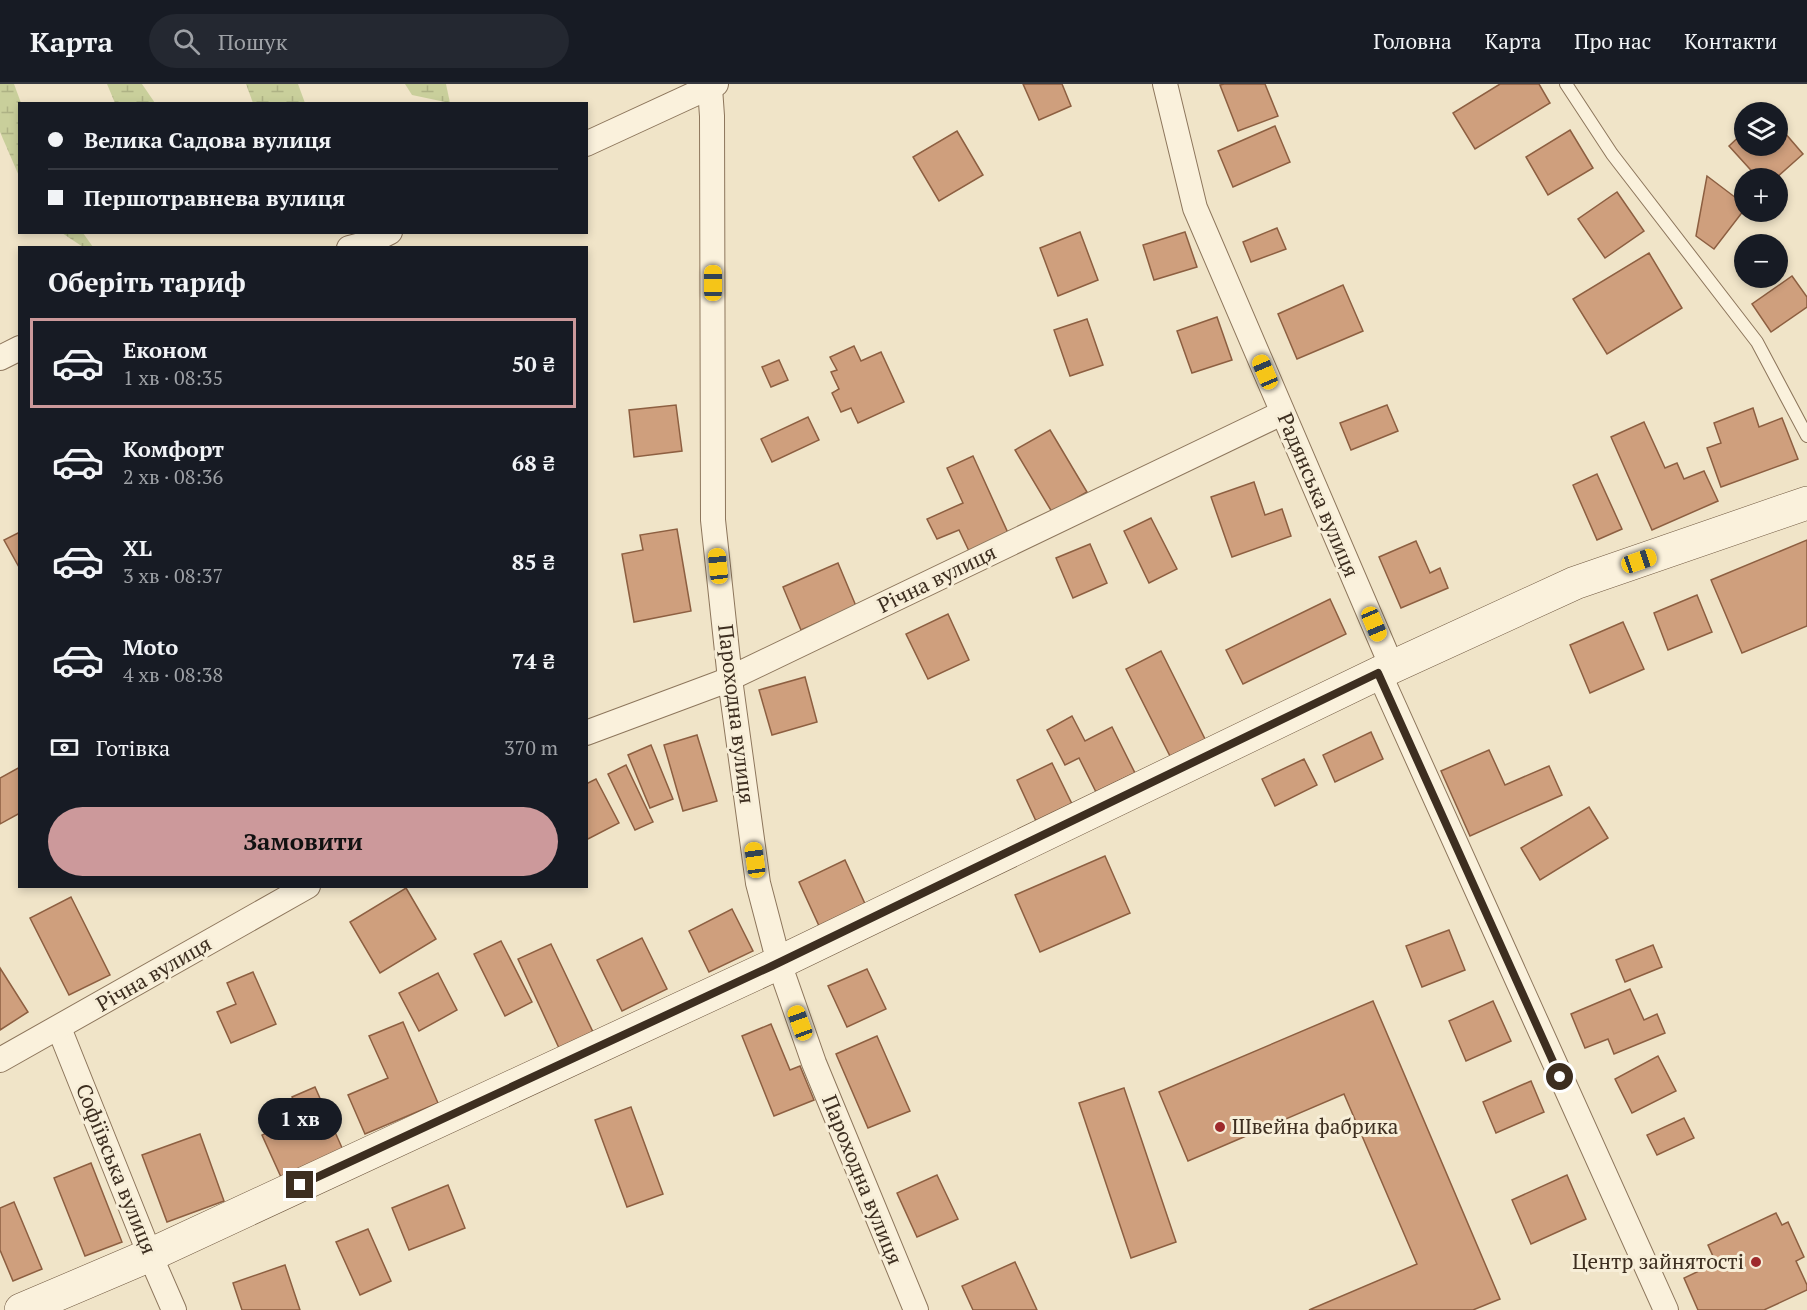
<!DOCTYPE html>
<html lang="uk">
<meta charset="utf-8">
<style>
body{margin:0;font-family:"PT Serif",serif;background:#242831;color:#f1f3f6;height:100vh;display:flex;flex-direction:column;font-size:22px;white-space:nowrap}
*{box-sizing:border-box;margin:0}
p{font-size:20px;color:#9ea1a6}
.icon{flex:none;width:33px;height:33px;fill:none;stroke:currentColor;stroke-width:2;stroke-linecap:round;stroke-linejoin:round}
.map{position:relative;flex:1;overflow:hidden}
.side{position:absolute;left:18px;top:162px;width:570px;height:642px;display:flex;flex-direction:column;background:#171b24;border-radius:0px;box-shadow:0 3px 9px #0003}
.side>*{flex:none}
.top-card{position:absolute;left:18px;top:18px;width:570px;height:132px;border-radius:0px;box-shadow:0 3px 9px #0003;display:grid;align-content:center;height:132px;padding:0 30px;background:#171b24}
.tools{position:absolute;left:1734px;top:18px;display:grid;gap:12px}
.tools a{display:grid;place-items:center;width:54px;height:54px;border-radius:50%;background:#171b24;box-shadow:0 3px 9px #0003;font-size:30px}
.end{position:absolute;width:27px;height:27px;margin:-14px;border:8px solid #3d2e20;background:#fff;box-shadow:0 0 0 3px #fff}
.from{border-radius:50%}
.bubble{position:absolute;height:42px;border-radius:21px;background:#171b24;box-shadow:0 3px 9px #0003;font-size:20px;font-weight:800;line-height:42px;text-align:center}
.car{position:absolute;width:18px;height:36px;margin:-18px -9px;border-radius:8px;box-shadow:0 0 4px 2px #0007;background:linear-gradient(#f5c518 24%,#345 0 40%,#f5c518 0 76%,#345 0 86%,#f5c518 0)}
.top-card b{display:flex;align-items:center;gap:21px;height:57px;font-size:22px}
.top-card b+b{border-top:2px solid #363941}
.top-card i{width:15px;height:15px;background:#f1f3f6}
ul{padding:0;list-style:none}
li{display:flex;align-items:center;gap:18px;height:90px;margin:0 12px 9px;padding:0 18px;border:3px solid transparent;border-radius:0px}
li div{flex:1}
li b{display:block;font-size:22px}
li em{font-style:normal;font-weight:800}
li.current{border-color:#cc999b}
li>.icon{width:54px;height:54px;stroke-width:1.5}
h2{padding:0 30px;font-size:27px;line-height:72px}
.pay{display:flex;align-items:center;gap:15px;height:66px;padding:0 30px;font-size:22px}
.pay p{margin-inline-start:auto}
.button{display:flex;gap:12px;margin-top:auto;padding:12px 30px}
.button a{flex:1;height:69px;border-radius:36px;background:#cc999b;color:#111;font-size:24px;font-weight:800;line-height:69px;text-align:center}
header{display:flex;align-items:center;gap:36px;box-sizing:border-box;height:84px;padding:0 30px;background:#171b24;border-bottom:2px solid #363941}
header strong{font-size:28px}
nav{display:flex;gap:33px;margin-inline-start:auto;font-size:21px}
.search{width:420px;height:54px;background:#242831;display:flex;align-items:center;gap:15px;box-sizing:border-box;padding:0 21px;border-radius:33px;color:#9ea1a6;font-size:22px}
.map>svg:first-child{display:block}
</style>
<header>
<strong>Карта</strong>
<div class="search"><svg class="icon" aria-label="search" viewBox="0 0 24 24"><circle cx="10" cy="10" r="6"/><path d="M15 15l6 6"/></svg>Пошук</div>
<nav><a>Головна</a><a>Карта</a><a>Про нас</a><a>Контакти</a></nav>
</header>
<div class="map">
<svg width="1807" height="1226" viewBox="0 0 1807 1226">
<defs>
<pattern id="wetland-marsh" width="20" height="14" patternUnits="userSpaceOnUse" patternTransform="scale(1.5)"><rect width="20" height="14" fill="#c9cf9b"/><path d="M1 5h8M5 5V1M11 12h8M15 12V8" fill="none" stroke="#aeb285"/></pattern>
</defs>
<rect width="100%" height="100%" fill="#f0e4c8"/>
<g fill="url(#wetland-marsh)">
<polygon points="0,0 14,0 21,19 19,92 0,48"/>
<polygon points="107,0 142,0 155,19 115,19"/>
<polygon points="246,0 298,0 305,19 253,19"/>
<polygon points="405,0 446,0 450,19 412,11"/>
<polygon points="62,149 83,149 93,163 83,163"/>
</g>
<g fill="#cf9f7d" stroke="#8d5f41" stroke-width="1.5">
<polygon points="1023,0 1062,0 1071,22 1039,36"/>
<polygon points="1224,0 1265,0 1278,32 1238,47 1220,1"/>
<polygon points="1500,0 1539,0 1550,19 1475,65 1453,29"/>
<polygon points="1778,41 1803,70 1776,94 1758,94 1729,62 1744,48 1744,62 1778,62"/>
<polygon points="1275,42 1290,78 1233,103 1218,67"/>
<polygon points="1570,46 1593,84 1548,111 1526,73"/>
<polygon points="957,47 983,91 939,117 913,73"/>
<polygon points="1707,92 1744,120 1744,126 1714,165 1696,152"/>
<polygon points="1617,108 1644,147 1605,174 1578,135"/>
<polygon points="1277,144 1286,165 1251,178 1243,158"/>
<polygon points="1080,148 1098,196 1058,212 1040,164"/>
<polygon points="1185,148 1197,183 1154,196 1143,161"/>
<polygon points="1649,169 1682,224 1607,270 1573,215"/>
<polygon points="1792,192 1807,213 1807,223 1771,248 1752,220"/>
<polygon points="1343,201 1363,247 1297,275 1278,230"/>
<polygon points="1217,233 1232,276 1192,289 1177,247"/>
<polygon points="1087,235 1103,281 1070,292 1054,246"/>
<polygon points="854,262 861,277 881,268 904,318 858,339 851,324 841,328 832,309 839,305 831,288 837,286 830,273"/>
<polygon points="779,276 788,296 771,303 762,283"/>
<polygon points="676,321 682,367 634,373 629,326"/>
<polygon points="1387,321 1398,347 1351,366 1340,339"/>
<polygon points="1753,324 1759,343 1782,334 1798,375 1721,403 1707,364 1721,359 1714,339"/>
<polygon points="808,333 819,356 772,378 761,355"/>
<polygon points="1644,338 1665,384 1677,379 1684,395 1704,387 1718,417 1652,446 1611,353"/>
<polygon points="1050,346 1087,408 1052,428 1015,366"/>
<polygon points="973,372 1008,449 969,467 959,446 937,455 927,435 963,419 947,384"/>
<polygon points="1597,390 1622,445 1597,456 1573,401"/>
<polygon points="1254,398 1265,431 1282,425 1291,452 1232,473 1211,413"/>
<polygon points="1151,434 1177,485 1149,499 1124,447"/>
<polygon points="677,445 691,527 634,538 622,470 643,466 640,451"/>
<polygon points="20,448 20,485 4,456"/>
<polygon points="1807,456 1807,542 1742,569 1711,496"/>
<polygon points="1416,457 1430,489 1440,484 1448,504 1401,524 1379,473"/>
<polygon points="1090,460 1107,499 1073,514 1056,474"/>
<polygon points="838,479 856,522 801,546 783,503"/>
<polygon points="1697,511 1712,548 1668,566 1654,529"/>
<polygon points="1330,515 1346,550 1243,600 1226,566"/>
<polygon points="948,530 969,576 928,595 906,550"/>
<polygon points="1623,538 1644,585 1590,609 1570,561"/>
<polygon points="1161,567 1206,657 1171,674 1126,585"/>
<polygon points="805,593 817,638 772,651 759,606"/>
<polygon points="1072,632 1085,657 1112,643 1135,689 1096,708 1079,674 1065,681 1047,646"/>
<polygon points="1371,648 1383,675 1335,698 1323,671"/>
<polygon points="697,651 717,717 683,727 664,661"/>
<polygon points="651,661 673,715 650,724 628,671"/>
<polygon points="1489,666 1505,701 1549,682 1562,711 1470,752 1441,687"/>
<polygon points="1304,675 1317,701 1275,722 1262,695"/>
<polygon points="1052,679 1072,720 1036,737 1017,696"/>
<polygon points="626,681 653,738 635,746 608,690"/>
<polygon points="20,683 20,729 0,740 0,694"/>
<polygon points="596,695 619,739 586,756 586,700"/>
<polygon points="1589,723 1608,754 1540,796 1521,764"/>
<polygon points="1105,772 1130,829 1040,868 1015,811"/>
<polygon points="845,776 866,822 820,844 799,798"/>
<polygon points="406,804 436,855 380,889 350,838"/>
<polygon points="71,813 110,891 69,911 30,834"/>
<polygon points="732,825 753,867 709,888 689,847"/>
<polygon points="1449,846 1465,886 1422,903 1406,862"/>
<polygon points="642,854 667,905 622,927 597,876"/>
<polygon points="501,857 532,918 505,932 474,870"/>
<polygon points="551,860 593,948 559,964 518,875"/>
<polygon points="1653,861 1662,883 1625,898 1616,876"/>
<polygon points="0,884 28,928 0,946"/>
<polygon points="867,885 886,925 847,943 828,902"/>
<polygon points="253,888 276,940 231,959 217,928 236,920 227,899"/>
<polygon points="438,889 457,926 419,947 399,909"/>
<polygon points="1630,905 1644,936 1657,930 1665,949 1614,970 1608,955 1585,964 1571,930"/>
<polygon points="1373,917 1500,1215 1473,1226 1309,1226 1417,1180 1344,1010 1188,1077 1159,1008"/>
<polygon points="1493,917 1511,957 1466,977 1449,937"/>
<polygon points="403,938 438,1019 365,1050 348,1011 388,994 369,952"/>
<polygon points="771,940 790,986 800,982 814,1016 774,1032 742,952"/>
<polygon points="877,952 910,1027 868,1044 836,970"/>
<polygon points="1658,972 1676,1007 1632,1029 1615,995"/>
<polygon points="1531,997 1544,1028 1496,1049 1483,1018"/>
<polygon points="315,1003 343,1066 281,1093 262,1051 301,1033 292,1013"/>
<polygon points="1124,1004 1176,1158 1131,1174 1079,1019"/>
<polygon points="631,1023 663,1110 627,1123 595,1036"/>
<polygon points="1684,1034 1694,1054 1657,1071 1647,1051"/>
<polygon points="200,1050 224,1117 167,1138 142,1071"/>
<polygon points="91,1079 122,1158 85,1172 54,1094"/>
<polygon points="937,1091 958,1135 917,1153 897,1109"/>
<polygon points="1567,1091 1586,1135 1531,1160 1512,1116"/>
<polygon points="448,1101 465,1144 409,1166 392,1124"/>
<polygon points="14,1118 42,1185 13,1197 0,1166 0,1124"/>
<polygon points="1776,1129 1782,1141 1788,1138 1804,1173 1796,1177 1807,1201 1807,1206 1764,1226 1698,1226 1684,1194 1716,1179 1708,1161"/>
<polygon points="368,1145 391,1197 360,1211 336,1158"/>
<polygon points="1015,1178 1037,1226 973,1226 962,1202"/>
<polygon points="285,1181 300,1226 242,1226 233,1199"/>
</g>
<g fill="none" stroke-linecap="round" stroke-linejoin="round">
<defs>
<polyline id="lane" points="1566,0 1612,70 1757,258 1807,352"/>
<g id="street">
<polyline points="1165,0 1195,124 1392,583"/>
<polyline points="710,4 712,32 713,436 730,595 758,799 779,879 814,979 916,1226"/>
<polyline points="586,60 716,0"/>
<polyline points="349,164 368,159 390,148"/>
<polyline points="0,274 20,264"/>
<polyline points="1379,589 1666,1226"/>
<polyline points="586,649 720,599 1282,329"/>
<polyline points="59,944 150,1171 174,1226"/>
<polyline points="0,976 308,802"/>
</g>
<polyline id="secondary" points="21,1226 150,1171 772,882 1379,589 1575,499 1807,419"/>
</defs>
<use href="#lane" stroke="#8d765c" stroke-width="14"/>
<use href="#street" stroke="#8d765c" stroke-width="26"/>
<use href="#secondary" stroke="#6f573f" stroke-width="34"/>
<use href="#lane" stroke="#faf1dc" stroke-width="12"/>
<use href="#street" stroke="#faf1dc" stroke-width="24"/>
<use href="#secondary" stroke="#faf1dc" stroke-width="33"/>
</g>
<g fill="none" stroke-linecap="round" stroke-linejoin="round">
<polyline stroke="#3d2e20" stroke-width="8" points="300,1101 772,882 1378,589 1560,993"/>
</g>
<g fill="#9e2a2b" stroke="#f7eed8" stroke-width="2">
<circle cx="1220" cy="1043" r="6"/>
<circle cx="1756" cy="1178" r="6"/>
</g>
<g text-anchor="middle" stroke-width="6" stroke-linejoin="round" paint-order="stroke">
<g font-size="21" fill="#3d2e20" stroke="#f7eed8">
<text transform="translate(1318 411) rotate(67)" y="7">Радянська вулиця</text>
<text transform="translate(937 495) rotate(-26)" y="7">Річна вулиця</text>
<text transform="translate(736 630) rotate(83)" y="7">Пароходна вулиця</text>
<text transform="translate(154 890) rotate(-30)" y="7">Річна вулиця</text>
<text transform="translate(116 1085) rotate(68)" y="7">Софіївська вулиця</text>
<text transform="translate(862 1096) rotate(68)" y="7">Пароходна вулиця</text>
</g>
<g font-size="21" fill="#3d2e20" stroke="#f7eed8" text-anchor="start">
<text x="1232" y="1050">Швейна фабрика</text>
<text x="1744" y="1185" text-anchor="end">Центр зайнятості</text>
</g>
</g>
</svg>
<div class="tools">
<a><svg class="icon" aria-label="layers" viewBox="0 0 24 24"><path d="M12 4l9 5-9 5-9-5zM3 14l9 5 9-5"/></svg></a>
<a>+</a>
<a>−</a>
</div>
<i class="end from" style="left:1560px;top:993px"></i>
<i class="end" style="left:300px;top:1101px"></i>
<div class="bubble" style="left:258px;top:1014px;width:84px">1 хв</div>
<i class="car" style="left:713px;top:199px;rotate:0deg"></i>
<i class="car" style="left:1265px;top:288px;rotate:337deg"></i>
<i class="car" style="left:1639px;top:477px;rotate:71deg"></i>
<i class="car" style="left:718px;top:482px;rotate:354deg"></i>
<i class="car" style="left:1374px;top:540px;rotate:157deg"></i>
<i class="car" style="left:755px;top:776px;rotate:352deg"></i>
<i class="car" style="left:800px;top:939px;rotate:340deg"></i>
<div class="top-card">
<b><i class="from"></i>Велика Садова вулиця</b>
<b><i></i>Першотравнева вулиця</b>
</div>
<section class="side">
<h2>Оберіть тариф</h2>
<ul>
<li class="current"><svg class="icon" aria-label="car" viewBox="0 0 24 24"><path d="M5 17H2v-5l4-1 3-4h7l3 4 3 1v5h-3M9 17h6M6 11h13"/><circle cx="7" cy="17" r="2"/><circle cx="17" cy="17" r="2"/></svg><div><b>Економ</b><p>1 хв · 08:35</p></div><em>50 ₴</em></li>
<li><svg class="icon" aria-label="car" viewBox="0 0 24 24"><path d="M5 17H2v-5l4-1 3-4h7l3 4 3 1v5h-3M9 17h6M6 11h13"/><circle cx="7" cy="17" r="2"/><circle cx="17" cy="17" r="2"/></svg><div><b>Комфорт</b><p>2 хв · 08:36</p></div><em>68 ₴</em></li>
<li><svg class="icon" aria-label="car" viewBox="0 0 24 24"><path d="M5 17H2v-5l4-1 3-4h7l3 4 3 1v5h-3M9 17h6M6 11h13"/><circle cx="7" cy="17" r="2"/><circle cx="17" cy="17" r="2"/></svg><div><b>XL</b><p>3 хв · 08:37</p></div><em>85 ₴</em></li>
<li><svg class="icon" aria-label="car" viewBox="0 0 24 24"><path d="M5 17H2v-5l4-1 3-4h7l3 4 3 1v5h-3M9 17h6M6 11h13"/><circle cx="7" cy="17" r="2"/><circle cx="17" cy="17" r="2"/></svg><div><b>Moto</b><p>4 хв · 08:38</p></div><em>74 ₴</em></li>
</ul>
<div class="pay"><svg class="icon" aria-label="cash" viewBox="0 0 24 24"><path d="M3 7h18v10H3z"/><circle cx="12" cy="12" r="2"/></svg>Готівка<p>370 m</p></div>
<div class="button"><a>Замовити</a></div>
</section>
</div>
